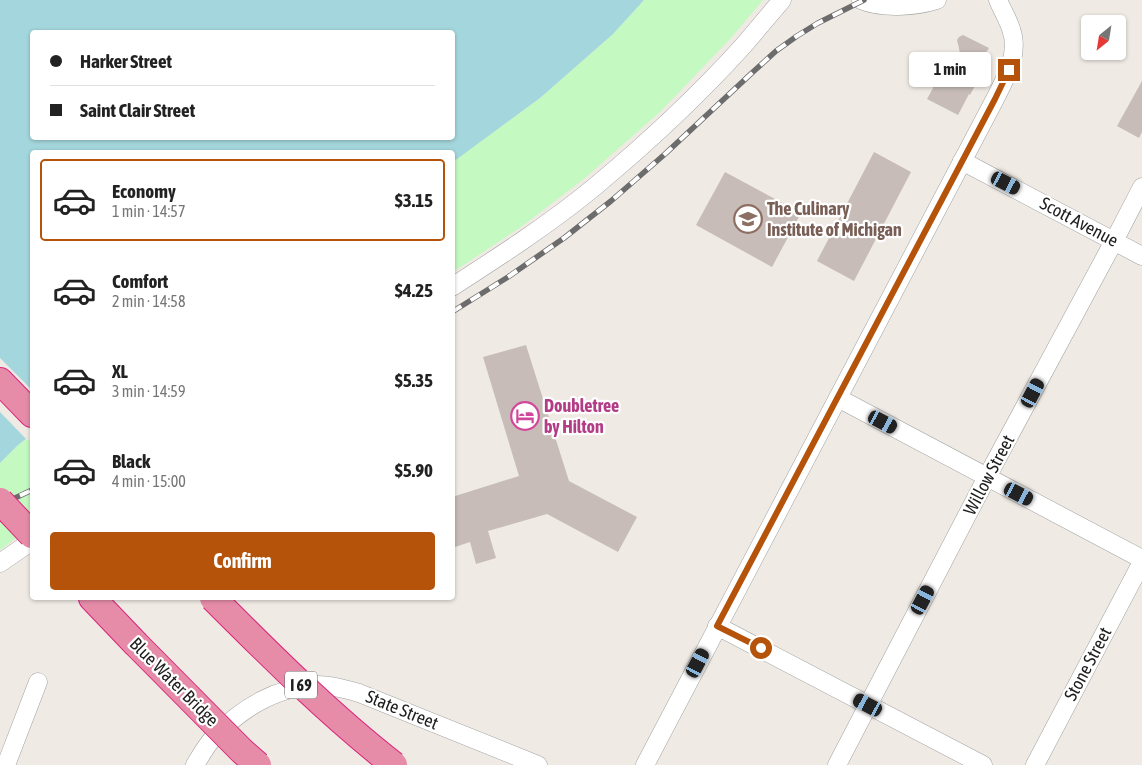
<!DOCTYPE html>
<meta charset="utf-8">
<style>
body{margin:0;font-family:"Asap Condensed",sans-serif;background:#f6f6f6;color:#222;height:100vh;display:flex;flex-direction:column;font-size:19px;white-space:nowrap}
*{box-sizing:border-box;margin:0}
p{font-size:16px;color:#767676}
.icon{flex:none;width:28px;height:28px;fill:none;stroke:currentColor;stroke-width:2;stroke-linecap:round;stroke-linejoin:round}
.map{position:relative;flex:1;overflow:hidden}
.drawer{position:absolute;left:30px;top:150px;width:425px;height:450px;display:flex;flex-direction:column;background:#fff;border-radius:5px;box-shadow:0 1px 4px #0004}
.drawer>*{flex:none}
.banner{position:absolute;left:30px;top:30px;width:425px;height:110px;border-radius:5px;box-shadow:0 1px 4px #0004;display:grid;align-content:center;height:110px;padding:0 20px;background:#fff}
.needle{width:32px;rotate:210deg}
.buttons{position:absolute;left:1081px;top:15px;display:grid;gap:10px}
.buttons a{display:grid;place-items:center;width:45px;height:45px;border-radius:5px;background:#fff;box-shadow:0 1px 4px #0004;font-size:25px}
.end{position:absolute;width:22px;height:22px;margin:-11px;border:6px solid #b45309;background:#fff;box-shadow:0 0 0 2px #fff}
.from{border-radius:50%}
.bubble{position:absolute;height:35px;border-radius:5px;background:#fff;box-shadow:0 1px 4px #0004;font-size:16px;font-weight:700;line-height:35px;text-align:center}
.car{position:absolute;width:15px;height:30px;margin:-15px -8px;border-radius:6px;box-shadow:0 0 4px 1px #0007;background:linear-gradient(#222 24%,#8ab4d8 0 40%,#222 0 76%,#8ab4d8 0 86%,#222 0)}
.banner b{display:flex;align-items:center;gap:18px;height:48px;font-size:19px}
.banner b+b{border-top:1px solid #e0e0e0}
.banner i{width:12px;height:12px;background:#222}
ul{padding:9px 0 0;list-style:none}
li{display:flex;align-items:center;gap:15px;height:82px;margin:0 10px 8px;padding:0 10px;border:2px solid transparent;border-radius:5px}
li div{flex:1}
li b{display:block;font-size:19px}
li em{font-style:normal;font-weight:700}
li.on{border-color:#b45309}
li>.icon{width:45px;height:45px;stroke-width:1.5}
.primary-button{display:flex;gap:10px;margin-top:auto;padding:10px 20px}
.primary-button a{flex:1;height:58px;border-radius:5px;background:#b45309;color:#fff;font-size:20px;font-weight:700;line-height:58px;text-align:center}
.map>svg:first-child{display:block}
</style>
<div class="map">
<svg width="1142" height="765" viewBox="0 0 1142 765">
<rect width="100%" height="100%" fill="#efeae4"/>
<g fill="#c4f9c1">
<polygon points="644,0 763,0 731,38 661,111 585,178 521,227 453,272 452,162 540,98 613,34"/>
<polygon points="32,434 32,526 0,550 0,463 18,445"/>
</g>
<path fill="#a4d7dd" fill-rule="evenodd" d="M0 0H644L613 34 540 98 453 162 452 152H32V434L18 445 0 463ZM32 32H452V138H32Z"/>
<polygon fill="#efeae4" points="0,358 32,390 32,437 28,441 0,412"/>
<g fill="#c7bcb7">
<polygon points="963,35 989,48 983,58 990,62 984,74 982,73 970,95 969,94 958,115 927,99 933,88 930,77 950,72 942,57 960,53 957,40 959,37"/>
<polygon points="1142,81 1142,132 1139,138 1117,126"/>
<polygon points="874,152 911,172 854,281 817,261"/>
<polygon points="725,172 801,213 772,267 696,225"/>
<polygon points="526,345 569,481 637,517 618,552 547,514 488,531 496,558 476,564 470,542 452,548 452,497 519,476 483,357"/>
</g>
<g fill="none" stroke-linecap="round" stroke-linejoin="round">
<defs>
<g id="minor">
<path d="M861 0C882 9 915 7 937 0"/>
<polyline points="962,161 1142,256"/>
<path d="M452 287C500 256 548 225 592 189 645 145 696 98 743 46 756 31 769 15 782 0"/>
<polyline points="838,398 1142,559"/>
<polyline points="0,563 32,541"/>
<polyline points="717,626 983,765"/>
<polyline points="6,765 38,682"/>
<path d="M195 765C201 755 207 744 215 736 242 708 277 687 317 685 331 685 345 689 359 693L538 765"/>
<path d="M645 765 995 99C1006 77 1020 54 1011 29 1008 19 1002 10 998 0"/>
<polyline points="837,765 987,477 1114,241 1142,187"/>
<polyline points="1035,765 1142,562"/>
</g>
<g id="highway">
<polyline points="0,381 32,414"/>
<polyline points="92,598 135,643"/>
</g>
</defs>
<use href="#minor" stroke="#a2a2a2" stroke-width="19"/>
<use href="#highway" stroke="#da247b" stroke-width="28"/>
<use href="#minor" stroke="#fff" stroke-width="18"/>
<use href="#highway" stroke="#e68ca9" stroke-width="26"/>
<defs>
<g id="rail">
<polyline points="452,312 508,277 564,238 611,201 665,154 754,71 776,51 797,36 818,23 864,0"/>
<polyline points="0,505 32,490"/>
</g>
</defs>
<use href="#rail" stroke="#6c6c6c" stroke-width="5.5"/>
<use href="#rail" stroke="#fff" stroke-width="4" stroke-dasharray="11" stroke-linecap="butt"/>
<defs>
<g id="highway-bridge">
<polyline points="0,501 32,535"/>
<path d="M213 598C271 656 329 714 394 765"/>
<polyline points="135,643 242,751 258,765"/>
</g>
</defs>
<use href="#highway-bridge" stroke="#da247b" stroke-width="28" stroke-linecap="butt"/>
<use href="#highway-bridge" stroke="#e68ca9" stroke-width="26"/>
</g>
<g fill="none" stroke-linecap="round" stroke-linejoin="round">
<polyline stroke="#b45309" stroke-width="6" points="761,648 717,626 995,99 1009,70"/>
</g>
<defs>
<symbol id="school-ring" viewBox="-11 -11 22 22"><circle r="9.5" fill="#fff" stroke="#8d6e63" stroke-width="1.5"/><path d="M0-5L7-2L0 1L-7-2ZM-4 1L0 2.5L4 1V4Q0 6-4 4Z" fill="#8d6e63"/></symbol>
<symbol id="hotel-ring" viewBox="-11 -11 22 22"><circle r="9.5" fill="#fff" stroke="#d1479c" stroke-width="1.5"/><path d="M-6-4.5h1.5V1H6V5H4.5V3h-9V5H-6ZM-4 0a1.8 1.8 0 1 1 3.6 0ZM.5 0V-2.5h3Q6-2.5 6 0Z" fill="#d1479c"/></symbol>
</defs>
<g fill-rule="evenodd">
<use href="#school-ring" x="732" y="203" width="32" height="32"/>
<use href="#hotel-ring" x="509" y="400" width="32" height="32"/>
</g>
<g text-anchor="middle" stroke-width="4.5" stroke-linejoin="round" paint-order="stroke">
<rect fill="#fff" stroke="#626262" stroke-width="1" x="285" y="671.5" width="32" height="27" rx="4"/>
<g font-size="16" font-weight="bold" fill="#1e1e1e">
<text x="301" y="691">I 69</text>
</g>
<g font-size="18" font-weight="bold" fill="#785e54" stroke="#fff" text-anchor="start">
<text x="767" y="215">The Culinary<tspan x="767" dy="21">Institute of Michigan</tspan></text>
</g>
<g font-size="18" fill="#1e1e1e" stroke="#fff">
<text transform="translate(1079 222) rotate(28)" y="6">Scott Avenue</text>
<text transform="translate(989 475) rotate(-62)" y="6">Willow Street</text>
<text transform="translate(1088 664) rotate(-62)" y="6">Stone Street</text>
<text transform="translate(174 682) rotate(45)" y="6">Blue Water Bridge</text>
<text transform="translate(402 710) rotate(22)" y="6">State Street</text>
</g>
<g font-size="18" font-weight="bold" fill="#b23c85" stroke="#fff" text-anchor="start">
<text x="544" y="412">Doubletree<tspan x="544" dy="21">by Hilton</tspan></text>
</g>
</g>
</svg>
<div class="buttons">
<a><svg class="needle" viewBox="-14 -14 28 28"><path d="M0-13l5 13h-10z" fill="#e53935"/><path d="M0 13l5-13h-10z" fill="#767676"/></svg></a>
</div>
<i class="end from" style="left:761px;top:648px"></i>
<i class="end" style="left:1009px;top:70px"></i>
<div class="bubble" style="left:909px;top:52px;width:82px">1 min</div>
<i class="car" style="left:1006px;top:183px;rotate:117deg"></i>
<i class="car" style="left:1033px;top:393px;rotate:28deg"></i>
<i class="car" style="left:883px;top:422px;rotate:118deg"></i>
<i class="car" style="left:1019px;top:494px;rotate:117deg"></i>
<i class="car" style="left:923px;top:600px;rotate:28deg"></i>
<i class="car" style="left:698px;top:663px;rotate:28deg"></i>
<i class="car" style="left:868px;top:705px;rotate:298deg"></i>
<div class="banner">
<b><i class="from"></i>Harker Street</b>
<b><i></i>Saint Clair Street</b>
</div>
<section class="drawer">
<ul>
<li class="on"><svg class="icon" aria-label="car" viewBox="0 0 24 24"><path d="M5 17H2v-5l4-1 3-4h7l3 4 3 1v5h-3M9 17h6M6 11h13"/><circle cx="7" cy="17" r="2"/><circle cx="17" cy="17" r="2"/></svg><div><b>Economy</b><p>1 min · 14:57</p></div><em>$3.15</em></li>
<li><svg class="icon" aria-label="car" viewBox="0 0 24 24"><path d="M5 17H2v-5l4-1 3-4h7l3 4 3 1v5h-3M9 17h6M6 11h13"/><circle cx="7" cy="17" r="2"/><circle cx="17" cy="17" r="2"/></svg><div><b>Comfort</b><p>2 min · 14:58</p></div><em>$4.25</em></li>
<li><svg class="icon" aria-label="car" viewBox="0 0 24 24"><path d="M5 17H2v-5l4-1 3-4h7l3 4 3 1v5h-3M9 17h6M6 11h13"/><circle cx="7" cy="17" r="2"/><circle cx="17" cy="17" r="2"/></svg><div><b>XL</b><p>3 min · 14:59</p></div><em>$5.35</em></li>
<li><svg class="icon" aria-label="car" viewBox="0 0 24 24"><path d="M5 17H2v-5l4-1 3-4h7l3 4 3 1v5h-3M9 17h6M6 11h13"/><circle cx="7" cy="17" r="2"/><circle cx="17" cy="17" r="2"/></svg><div><b>Black</b><p>4 min · 15:00</p></div><em>$5.90</em></li>
</ul>
<div class="primary-button"><a>Confirm</a></div>
</section>
</div>
